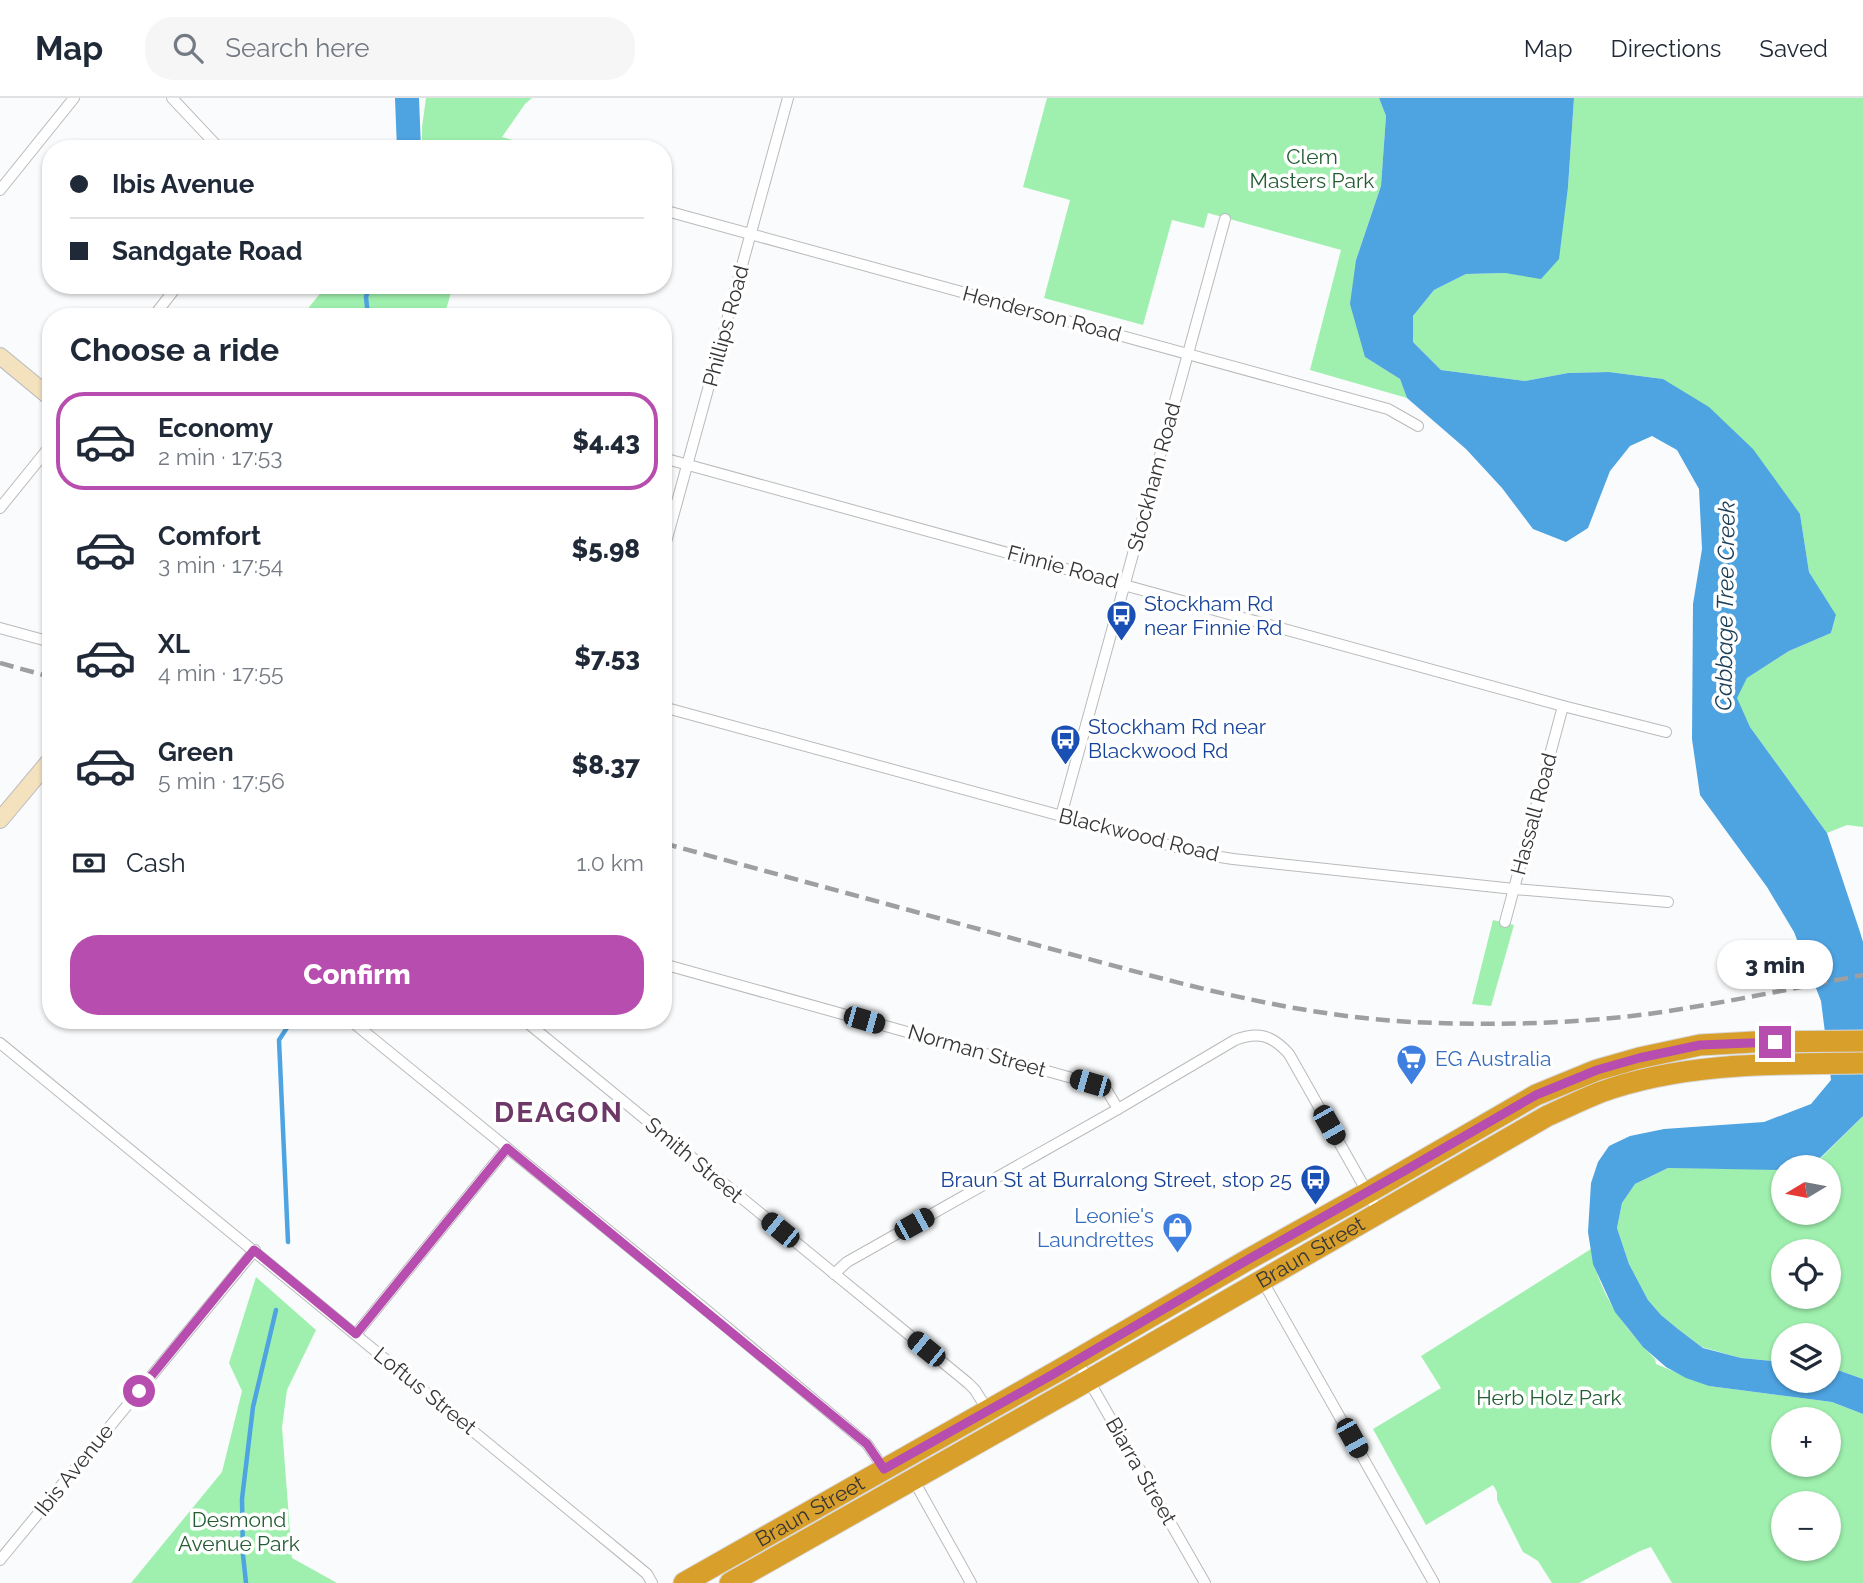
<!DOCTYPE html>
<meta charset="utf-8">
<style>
body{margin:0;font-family:Raleway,sans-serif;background:#f6f6f7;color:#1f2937;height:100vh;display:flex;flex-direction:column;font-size:26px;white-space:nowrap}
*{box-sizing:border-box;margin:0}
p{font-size:23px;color:#747a83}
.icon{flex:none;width:38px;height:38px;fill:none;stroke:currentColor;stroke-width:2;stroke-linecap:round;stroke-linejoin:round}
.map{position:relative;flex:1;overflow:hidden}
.sheet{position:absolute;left:42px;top:210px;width:630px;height:721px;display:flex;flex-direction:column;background:#fff;border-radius:28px;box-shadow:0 2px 5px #0004}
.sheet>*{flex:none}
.banner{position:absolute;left:42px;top:42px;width:630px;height:154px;border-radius:28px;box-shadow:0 2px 5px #0004;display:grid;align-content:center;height:154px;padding:0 28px;background:#fff}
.needle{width:46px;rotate:260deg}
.buttons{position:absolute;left:1771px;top:1057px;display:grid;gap:14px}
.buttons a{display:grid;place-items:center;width:70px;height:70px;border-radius:50%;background:#fff;box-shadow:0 2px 5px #0004;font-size:35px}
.end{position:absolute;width:32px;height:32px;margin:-16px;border:9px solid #b74dae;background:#fff;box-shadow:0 0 0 4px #fff}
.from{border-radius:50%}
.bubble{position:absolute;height:49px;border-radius:24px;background:#fff;box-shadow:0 2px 5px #0004;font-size:23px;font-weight:800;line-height:49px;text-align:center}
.car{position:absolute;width:21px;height:42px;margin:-21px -10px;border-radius:9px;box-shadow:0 0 5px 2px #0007;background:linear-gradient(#222 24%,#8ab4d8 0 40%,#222 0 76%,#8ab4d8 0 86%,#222 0)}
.banner b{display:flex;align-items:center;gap:24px;height:66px;font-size:26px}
.banner b+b{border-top:2px solid #e0e1e3}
.banner i{width:18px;height:18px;background:#1f2937}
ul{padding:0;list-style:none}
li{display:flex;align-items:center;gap:21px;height:98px;margin:0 14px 10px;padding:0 14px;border:4px solid transparent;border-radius:28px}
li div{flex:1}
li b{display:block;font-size:26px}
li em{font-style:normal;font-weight:800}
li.active{border-color:#b74dae}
li>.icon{width:63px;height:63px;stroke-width:1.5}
h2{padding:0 28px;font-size:32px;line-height:84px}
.pay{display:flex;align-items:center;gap:18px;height:77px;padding:0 28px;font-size:26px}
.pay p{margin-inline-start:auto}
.cta{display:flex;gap:14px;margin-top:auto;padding:14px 28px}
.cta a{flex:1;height:80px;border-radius:28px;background:#b74dae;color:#fff;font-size:28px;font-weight:800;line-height:80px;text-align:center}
header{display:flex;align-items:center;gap:42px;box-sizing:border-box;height:98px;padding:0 35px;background:#fff;border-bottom:2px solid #e0e1e3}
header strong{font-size:33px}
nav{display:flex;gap:38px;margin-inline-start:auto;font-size:24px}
.search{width:490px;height:63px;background:#f6f6f7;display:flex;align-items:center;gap:18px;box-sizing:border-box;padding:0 24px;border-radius:28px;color:#747a83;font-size:26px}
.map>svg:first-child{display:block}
</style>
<header>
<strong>Map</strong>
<div class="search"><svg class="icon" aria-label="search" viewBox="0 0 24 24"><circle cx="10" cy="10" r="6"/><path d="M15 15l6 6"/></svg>Search here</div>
<nav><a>Map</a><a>Directions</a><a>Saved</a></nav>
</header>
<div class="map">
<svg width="1863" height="1485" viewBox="0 0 1863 1485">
<rect width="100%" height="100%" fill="#fafbfc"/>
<g fill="#9ff0ae" fill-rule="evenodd">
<polygon points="426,0 532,0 525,6 502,39 513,42 507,51 422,51 422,29"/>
<polygon points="1047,0 1379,0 1386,18 1381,88 1356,162 1365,259 1400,281 1407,300 1310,272 1341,152 1208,115 1204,130 1172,122 1143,227 1044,200 1070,102 1023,89"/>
<polygon points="1574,0 1863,0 1863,729 1847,727 1827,735 1750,629 1736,600 1747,580 1789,553 1831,535 1836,518 1809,474 1800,416 1663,281 1609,274 1568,275 1525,283 1441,272 1413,244 1413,218 1434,192 1466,176 1505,175 1540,180 1568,89"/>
<polygon points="327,187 453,187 444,219 301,219"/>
<polygon points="1493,822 1514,827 1491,908 1472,906"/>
<path d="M1863 1018V1281L1829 1269V1237H1783V1264L1741 1260 1702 1249 1678 1231 1661 1217 1648 1202 1629 1166 1617 1130 1622 1105 1635 1086 1668 1070 1783 1071V1115H1829V1069H1791L1820 1061ZM1783 1153H1829V1199H1783Z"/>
<path d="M1591 1151C1599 1197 1623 1228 1655 1261L1656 1266 1709 1288 1832 1304 1863 1316V1485H1672L1651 1449 1640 1453 1579 1485H1552L1538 1463 1523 1454 1497 1402V1394L1493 1387 1426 1427 1373 1331 1441 1290 1421 1258ZM1783 1321H1829V1367H1783ZM1783 1405H1829V1451H1783Z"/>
<polygon points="256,1179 316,1232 287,1292 282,1329 292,1460 337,1485 131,1485 222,1374 242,1293 229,1265"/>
</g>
<polygon fill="#4ea3e1" points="1379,0 1574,0 1568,89 1559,161 1541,181 1505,175 1466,176 1434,192 1413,218 1413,244 1441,272 1525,283 1568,275 1609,274 1663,281 1709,309 1753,351 1800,416 1809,474 1836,517 1831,535 1789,553 1747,580 1737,600 1750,629 1827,735 1860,834 1863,844 1863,1018 1819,1061 1791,1069 1783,1069 1783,1071 1780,1072 1668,1070 1635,1086 1622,1105 1617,1130 1629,1166 1648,1202 1661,1217 1678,1231 1703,1250 1741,1260 1783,1264 1783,1283 1829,1283 1829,1269 1863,1281 1863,1316 1832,1304 1709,1288 1686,1280 1666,1269 1643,1249 1615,1214 1593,1166 1588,1134 1591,1085 1598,1064 1609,1048 1630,1038 1664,1031 1764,1024 1811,1006 1831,982 1821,903 1794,834 1767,789 1700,697 1692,641 1693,506 1702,451 1699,391 1677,352 1652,338 1630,348 1610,373 1588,430 1566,444 1533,431 1502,390 1466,351 1407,300 1400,281 1365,259 1350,206 1356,162 1381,88 1386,18"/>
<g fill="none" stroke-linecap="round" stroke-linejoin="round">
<g stroke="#4ea3e1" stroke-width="4.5">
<polyline points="368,219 366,199 370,187"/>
<polyline points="288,1144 279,942 292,922"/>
<polyline points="246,1485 243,1457 242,1401 253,1309 276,1212"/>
</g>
<polyline stroke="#4ea3e1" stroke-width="24" points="407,0 409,51"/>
<defs>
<g id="street">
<polyline points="172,0 220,51"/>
<polyline points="0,92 74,0"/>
<polyline points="663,112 1388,311 1418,328"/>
<polyline points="153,219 178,187"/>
<polyline points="663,360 1563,608 1666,634"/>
<polyline points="0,410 51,347"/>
<polyline points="663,455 788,0"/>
<polyline points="0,530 51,544"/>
<polyline points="663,609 1201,756 1233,761 1514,791 1668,804"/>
<polyline points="1061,718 1225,121"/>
<polyline points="1505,824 1563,608"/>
<polyline points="663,866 1090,985 1106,991 1118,1011"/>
<polyline points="350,922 705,1211 867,1346 884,1371"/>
<polyline points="524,922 968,1285 975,1292 988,1313"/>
<polyline points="0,945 624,1457 647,1476 652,1485"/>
<path d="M834 1176 847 1164 1118 1011 1235 942C1258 933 1272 937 1289 956L1379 1115"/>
<polyline points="1262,1182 1434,1485"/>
<polyline points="356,1236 507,1050"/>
<polyline points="1077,1262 1205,1485"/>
<polyline points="913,1381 971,1485"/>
<polyline points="0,1462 255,1152"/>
</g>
<g id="secondary">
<polyline points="0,258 51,300"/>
<polyline points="0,722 51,661"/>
</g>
<g id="highway">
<path id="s1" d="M684 1485 1061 1271 1249 1161 1367 1095 1536 997 1597 972 1639 960 1700 947 1754 944 1863 943"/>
<path id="s2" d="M730 1485 1089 1282 1547 1018C1565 1010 1583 1001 1601 994 1684 964 1776 966 1863 965"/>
</g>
</defs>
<use href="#street" stroke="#b9babb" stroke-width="12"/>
<use href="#secondary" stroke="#b9babb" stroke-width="18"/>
<use href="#highway" stroke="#d7d7d7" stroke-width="23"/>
<use href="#street" stroke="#fff" stroke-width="10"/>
<use href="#secondary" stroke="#f4e2bf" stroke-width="16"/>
<use href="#highway" stroke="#d99f2b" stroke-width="21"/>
<g stroke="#9e9fa0" stroke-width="4.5" stroke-dasharray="14 7" stroke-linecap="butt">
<polyline points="0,565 51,579"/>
<path d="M663 745C790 780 917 814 1044 849 1164 881 1285 917 1411 924 1499 928 1588 926 1675 912 1738 902 1800 889 1863 877"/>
</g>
</g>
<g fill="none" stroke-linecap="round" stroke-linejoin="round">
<polyline stroke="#b74dae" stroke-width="9" points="139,1293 254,1152 356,1236 507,1050 867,1346 884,1371 1050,1278 1249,1161 1406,1072 1536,997 1597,972 1639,960 1700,947 1775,944"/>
</g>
<defs>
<symbol id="bus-pin" viewBox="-11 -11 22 30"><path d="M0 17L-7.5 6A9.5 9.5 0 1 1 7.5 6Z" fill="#1a4fb4" stroke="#fff"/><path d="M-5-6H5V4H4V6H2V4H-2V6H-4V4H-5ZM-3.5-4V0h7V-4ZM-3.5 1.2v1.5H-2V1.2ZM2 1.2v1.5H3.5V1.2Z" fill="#fff"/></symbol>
<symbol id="supermarket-pin" viewBox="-11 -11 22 30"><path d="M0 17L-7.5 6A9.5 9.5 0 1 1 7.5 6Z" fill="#3f7fe0" stroke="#fff"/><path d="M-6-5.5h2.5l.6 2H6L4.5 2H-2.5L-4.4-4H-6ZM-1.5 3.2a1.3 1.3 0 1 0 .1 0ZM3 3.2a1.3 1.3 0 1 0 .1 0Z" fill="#fff"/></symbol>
<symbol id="shop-pin" viewBox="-11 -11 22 30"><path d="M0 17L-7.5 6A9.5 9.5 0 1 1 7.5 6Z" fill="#3f7fe0" stroke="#fff"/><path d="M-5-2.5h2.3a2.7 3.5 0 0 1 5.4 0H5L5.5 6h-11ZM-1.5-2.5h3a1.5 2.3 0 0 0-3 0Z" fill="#fff"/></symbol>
</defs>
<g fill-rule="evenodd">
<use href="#bus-pin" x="1104" y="500" width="35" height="47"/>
<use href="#bus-pin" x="1048" y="624" width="35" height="47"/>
<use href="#supermarket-pin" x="1394" y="944" width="35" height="47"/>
<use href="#bus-pin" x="1298" y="1064" width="35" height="47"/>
<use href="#shop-pin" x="1160" y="1112" width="35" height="47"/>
</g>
<g text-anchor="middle" stroke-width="7" stroke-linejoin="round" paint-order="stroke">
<g font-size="21" fill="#245d33" stroke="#fff">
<text x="1312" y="66">Clem<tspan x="1312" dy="24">Masters Park</tspan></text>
<text x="1549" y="1307">Herb Holz Park</text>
<text x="239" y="1429">Desmond<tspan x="239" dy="24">Avenue Park</tspan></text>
</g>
<g font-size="21" fill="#363637" stroke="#fff">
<text transform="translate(1042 216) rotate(15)" y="7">Henderson Road</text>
<text transform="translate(726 228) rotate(-75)" y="7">Phillips Road</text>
<text transform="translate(1154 379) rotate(-75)" y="7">Stockham Road</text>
<text transform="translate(1063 469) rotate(15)" y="7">Finnie Road</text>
<text transform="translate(1534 716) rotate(-75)" y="7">Hassall Road</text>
<text transform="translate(1139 737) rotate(14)" y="7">Blackwood Road</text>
<text transform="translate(977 953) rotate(16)" y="7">Norman Street</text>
<text transform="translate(694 1062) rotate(40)" y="7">Smith Street</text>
<text dy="7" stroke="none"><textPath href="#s2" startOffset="668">Braun Street</textPath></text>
<text transform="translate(425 1293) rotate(39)" y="7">Loftus Street</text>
<text transform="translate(74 1372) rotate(-51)" y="7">Ibis Avenue</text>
<text transform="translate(1141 1373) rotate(60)" y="7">Biarra Street</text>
<text dy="7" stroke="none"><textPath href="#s1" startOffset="145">Braun Street</textPath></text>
</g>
<g font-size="21" fill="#164399" stroke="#fff" text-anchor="start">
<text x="1144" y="513">Stockham Rd<tspan x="1144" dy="24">near Finnie Rd</tspan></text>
<text x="1088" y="636">Stockham Rd near<tspan x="1088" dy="24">Blackwood Rd</tspan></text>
<text x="1292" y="1089" text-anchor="end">Braun St at Burralong Street, stop 25</text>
</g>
<g font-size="21" fill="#366cbe" stroke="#fff" text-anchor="start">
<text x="1435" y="968">EG Australia</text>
<text x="1154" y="1125" text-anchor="end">Leonie's<tspan x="1154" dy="24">Laundrettes</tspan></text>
</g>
<g font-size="23" font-style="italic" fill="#1d405a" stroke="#fff">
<text transform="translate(1725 508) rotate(-89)" y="8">Cabbage Tree Creek</text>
</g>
<g font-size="28" font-weight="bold" letter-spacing="2" fill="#6d3868" stroke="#fff">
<text x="559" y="1024">DEAGON</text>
</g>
</g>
</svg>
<div class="buttons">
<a><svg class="needle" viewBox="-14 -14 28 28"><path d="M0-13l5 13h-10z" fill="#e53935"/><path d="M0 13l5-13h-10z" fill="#747a83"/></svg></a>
<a><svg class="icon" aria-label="locate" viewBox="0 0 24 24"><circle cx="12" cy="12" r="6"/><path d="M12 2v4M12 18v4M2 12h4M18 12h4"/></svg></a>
<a><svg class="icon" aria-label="layers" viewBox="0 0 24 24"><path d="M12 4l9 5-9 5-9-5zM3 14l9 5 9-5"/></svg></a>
<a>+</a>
<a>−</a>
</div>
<i class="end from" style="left:139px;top:1293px"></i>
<i class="end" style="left:1775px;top:944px"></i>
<div class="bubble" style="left:1717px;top:842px;width:116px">3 min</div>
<i class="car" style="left:864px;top:922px;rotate:106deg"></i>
<i class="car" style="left:1090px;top:985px;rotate:286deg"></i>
<i class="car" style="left:1329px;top:1027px;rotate:150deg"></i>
<i class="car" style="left:914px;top:1126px;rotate:61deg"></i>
<i class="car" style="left:780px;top:1132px;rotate:309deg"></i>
<i class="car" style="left:926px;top:1251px;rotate:309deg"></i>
<i class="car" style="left:1352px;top:1340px;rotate:151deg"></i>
<div class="banner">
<b><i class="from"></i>Ibis Avenue</b>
<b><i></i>Sandgate Road</b>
</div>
<section class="sheet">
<h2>Choose a ride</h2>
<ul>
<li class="active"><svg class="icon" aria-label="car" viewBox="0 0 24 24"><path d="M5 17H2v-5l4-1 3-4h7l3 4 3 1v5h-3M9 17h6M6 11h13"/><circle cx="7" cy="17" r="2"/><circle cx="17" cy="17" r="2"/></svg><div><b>Economy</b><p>2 min · 17:53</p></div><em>$4.43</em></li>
<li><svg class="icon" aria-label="car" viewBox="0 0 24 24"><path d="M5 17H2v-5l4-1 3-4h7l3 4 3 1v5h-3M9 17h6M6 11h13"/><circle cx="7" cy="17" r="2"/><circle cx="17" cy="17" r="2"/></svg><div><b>Comfort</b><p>3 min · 17:54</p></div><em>$5.98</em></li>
<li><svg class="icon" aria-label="car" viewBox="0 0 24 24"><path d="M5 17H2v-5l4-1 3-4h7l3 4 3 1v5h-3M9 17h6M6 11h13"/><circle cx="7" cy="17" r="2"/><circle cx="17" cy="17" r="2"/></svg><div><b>XL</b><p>4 min · 17:55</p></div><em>$7.53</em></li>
<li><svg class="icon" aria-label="car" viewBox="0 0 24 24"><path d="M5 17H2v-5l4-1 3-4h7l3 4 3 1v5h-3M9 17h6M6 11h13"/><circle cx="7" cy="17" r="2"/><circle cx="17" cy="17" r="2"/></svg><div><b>Green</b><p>5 min · 17:56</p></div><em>$8.37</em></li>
</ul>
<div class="pay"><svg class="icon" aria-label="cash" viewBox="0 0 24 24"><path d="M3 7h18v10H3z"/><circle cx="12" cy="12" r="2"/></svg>Cash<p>1.0 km</p></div>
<div class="cta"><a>Confirm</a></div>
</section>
</div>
